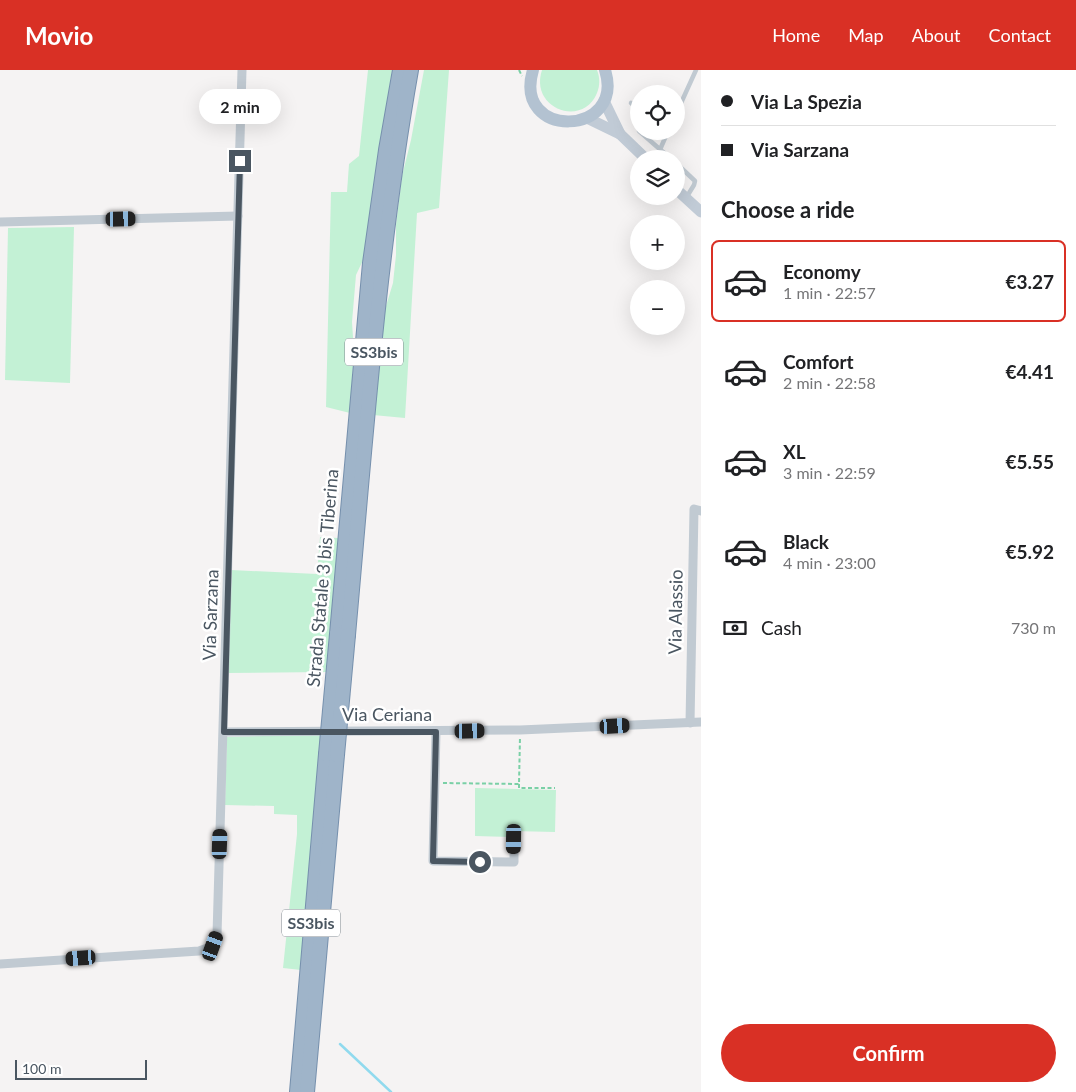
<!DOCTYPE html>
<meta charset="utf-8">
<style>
body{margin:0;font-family:Lato,sans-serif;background:#f6f6f6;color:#202124;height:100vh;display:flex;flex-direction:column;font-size:19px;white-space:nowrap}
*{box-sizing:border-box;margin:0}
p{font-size:16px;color:#757577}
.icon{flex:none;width:28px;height:28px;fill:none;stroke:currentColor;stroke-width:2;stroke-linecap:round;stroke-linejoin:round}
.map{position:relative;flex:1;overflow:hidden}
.drawer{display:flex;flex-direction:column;background:#fff;width:375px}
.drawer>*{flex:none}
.guide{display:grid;align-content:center;height:110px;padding:0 20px;background:#fff}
.tools{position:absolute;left:630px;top:15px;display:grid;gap:10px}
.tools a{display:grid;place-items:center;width:55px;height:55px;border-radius:50%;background:#fff;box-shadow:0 5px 20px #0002;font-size:25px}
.scale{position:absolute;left:15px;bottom:12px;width:132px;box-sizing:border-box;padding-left:5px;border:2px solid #4a5661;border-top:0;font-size:14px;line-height:18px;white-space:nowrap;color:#4a5661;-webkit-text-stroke:4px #fff;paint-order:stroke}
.end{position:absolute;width:22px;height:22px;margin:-11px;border:6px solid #4a5661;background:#fff;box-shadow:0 0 0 2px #fff}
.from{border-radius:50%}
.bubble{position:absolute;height:35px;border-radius:18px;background:#fff;box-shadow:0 5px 20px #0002;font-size:16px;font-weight:700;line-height:35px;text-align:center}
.car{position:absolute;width:15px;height:30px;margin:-15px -8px;border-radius:6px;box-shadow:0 0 4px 1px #0007;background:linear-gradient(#222 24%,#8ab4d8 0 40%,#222 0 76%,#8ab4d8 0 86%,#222 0)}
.guide b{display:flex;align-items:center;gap:18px;height:48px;font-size:19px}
.guide b+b{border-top:1px solid #e0e0e0}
.guide i{width:12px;height:12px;background:#202124}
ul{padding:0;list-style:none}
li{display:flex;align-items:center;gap:15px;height:82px;margin:0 10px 8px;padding:0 10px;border:2px solid transparent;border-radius:8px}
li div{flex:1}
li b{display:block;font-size:19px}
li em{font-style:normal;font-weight:700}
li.current{border-color:#d93025}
li>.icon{width:45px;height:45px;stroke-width:1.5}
h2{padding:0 20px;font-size:22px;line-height:60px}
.pay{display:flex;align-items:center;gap:12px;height:55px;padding:0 20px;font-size:19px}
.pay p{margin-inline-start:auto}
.primary-button{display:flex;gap:10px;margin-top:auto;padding:10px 20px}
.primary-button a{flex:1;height:58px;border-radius:30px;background:#d93025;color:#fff;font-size:20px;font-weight:700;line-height:58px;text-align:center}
header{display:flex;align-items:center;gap:30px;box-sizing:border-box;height:70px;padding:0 25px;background:#d93025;color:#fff}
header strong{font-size:24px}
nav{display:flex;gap:28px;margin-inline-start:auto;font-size:18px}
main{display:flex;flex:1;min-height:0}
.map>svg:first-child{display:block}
</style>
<header>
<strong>Movio</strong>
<nav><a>Home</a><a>Map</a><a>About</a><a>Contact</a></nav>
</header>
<main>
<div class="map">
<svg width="701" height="1022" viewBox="0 0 701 1022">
<rect width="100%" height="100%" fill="#f5f3f3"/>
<g fill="#c3f1d5">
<polygon points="368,0 392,0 365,186 356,205 352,252 354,283 350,343 326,337 331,122 347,122 349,94 359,86"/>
<polygon points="424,0 449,0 439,138 417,143 405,348 373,345 383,246 393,213 396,185 396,155 402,106 411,70"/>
<path d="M542 0H597C600 8 600 15 597 23 583 58 529 39 542 0Z"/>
<polygon points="74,157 70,313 5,310 8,158"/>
<polygon points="320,467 338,468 327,602 227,603 231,500 317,504"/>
<polygon points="303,665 321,665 301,900 283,898 297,764 297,745 274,744 274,736 225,735 227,667"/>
<polygon points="475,718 556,720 555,762 512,761 512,767 475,766"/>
</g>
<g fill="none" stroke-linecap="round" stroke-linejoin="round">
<polyline stroke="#90daee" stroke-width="2.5" points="340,974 391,1022"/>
<defs>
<g id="trunk">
<polyline points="337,564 370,193 386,80 400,0"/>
<path d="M348 565C365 376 378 187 411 0"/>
<polyline points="297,1022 326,684"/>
<polyline points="307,1022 337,685"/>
</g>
</defs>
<use href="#trunk" stroke="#7690ad" stroke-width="16"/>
<g stroke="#7ad0a6" stroke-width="2" stroke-dasharray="4 2.5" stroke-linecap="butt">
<polyline points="519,0 522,6"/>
<polyline points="443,713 519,714 520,667"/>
<polyline points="519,714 519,718 555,718"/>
</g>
<g stroke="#c1cad2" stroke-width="4.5">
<polyline points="631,33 639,40"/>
<polyline points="676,44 696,0"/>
<polyline points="639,61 671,89"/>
<polyline points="656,89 668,61"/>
<polyline points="676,93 695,111 694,115 686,128"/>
</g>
<g stroke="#c1cad2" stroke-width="9">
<polyline points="0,152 238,146"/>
<polyline points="690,653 694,439 701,441"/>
<polyline points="224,662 520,660 701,652"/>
<polyline points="436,662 433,791 514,792 514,769"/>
<polyline points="0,894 199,881 213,876 217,865 242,0"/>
</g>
<g stroke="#c1cbd6" stroke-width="11">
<polyline points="604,31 620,64"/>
<polyline points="587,48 620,64 646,89"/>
<polyline points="676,119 701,142"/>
</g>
<path stroke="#b3c2d1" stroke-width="12" d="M533 0C512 70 626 67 605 0"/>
<use href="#trunk" stroke="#9fb4c9" stroke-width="14"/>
<defs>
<g id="trunk-bridge">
<polyline points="326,684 337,564"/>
<polyline points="337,685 348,565"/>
</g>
</defs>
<use href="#trunk-bridge" stroke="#7690ad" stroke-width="16" stroke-linecap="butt"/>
<use href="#trunk-bridge" stroke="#9fb4c9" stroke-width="14"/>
</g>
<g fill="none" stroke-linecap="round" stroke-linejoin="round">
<polyline stroke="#4a5661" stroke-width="6" points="240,91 224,662 436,662 433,791 480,792"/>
</g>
<g text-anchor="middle" stroke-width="5" stroke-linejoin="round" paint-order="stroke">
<g fill="#fff" stroke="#808990" stroke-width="1">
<rect x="345" y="268.5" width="58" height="27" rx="4"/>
<rect x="282" y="839.5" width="58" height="27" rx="4"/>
</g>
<g font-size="16" font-weight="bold" fill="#4a5661">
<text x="374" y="288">SS3bis</text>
<text x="311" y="859">SS3bis</text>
</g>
<g font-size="18" fill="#4a5661" stroke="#fff">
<text transform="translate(323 508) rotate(-85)" y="6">Strada Statale 3 bis Tiberina</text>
<text transform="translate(676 542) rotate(-89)" y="6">Via Alassio</text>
<text transform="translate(211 545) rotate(-88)" y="6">Via Sarzana</text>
<text x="387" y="651">Via Ceriana</text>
</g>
</g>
</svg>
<div class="tools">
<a><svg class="icon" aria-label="locate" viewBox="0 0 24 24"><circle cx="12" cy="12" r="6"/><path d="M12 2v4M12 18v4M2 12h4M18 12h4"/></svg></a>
<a><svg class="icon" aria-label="layers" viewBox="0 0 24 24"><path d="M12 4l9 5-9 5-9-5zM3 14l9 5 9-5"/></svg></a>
<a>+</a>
<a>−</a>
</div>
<div class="scale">100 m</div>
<i class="end from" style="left:480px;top:792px"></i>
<i class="end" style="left:240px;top:91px"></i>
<div class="bubble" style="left:199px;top:19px;width:82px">2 min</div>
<i class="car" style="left:121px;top:149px;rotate:89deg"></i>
<i class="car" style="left:615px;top:656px;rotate:87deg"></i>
<i class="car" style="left:470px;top:661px;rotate:89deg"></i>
<i class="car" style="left:514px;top:769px;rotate:181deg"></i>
<i class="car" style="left:220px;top:774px;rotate:2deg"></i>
<i class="car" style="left:213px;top:876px;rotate:20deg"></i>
<i class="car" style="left:81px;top:888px;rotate:266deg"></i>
</div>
<section class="drawer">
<div class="guide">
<b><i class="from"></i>Via La Spezia</b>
<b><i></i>Via Sarzana</b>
</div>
<h2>Choose a ride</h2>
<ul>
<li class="current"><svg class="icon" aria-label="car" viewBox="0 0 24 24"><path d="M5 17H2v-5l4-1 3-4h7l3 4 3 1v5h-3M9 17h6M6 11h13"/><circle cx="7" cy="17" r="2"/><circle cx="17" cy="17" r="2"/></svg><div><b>Economy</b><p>1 min · 22:57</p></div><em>€3.27</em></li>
<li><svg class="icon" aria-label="car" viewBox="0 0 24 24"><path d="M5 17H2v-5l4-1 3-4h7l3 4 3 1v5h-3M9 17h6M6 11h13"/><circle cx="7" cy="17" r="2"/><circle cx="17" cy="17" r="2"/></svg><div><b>Comfort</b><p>2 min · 22:58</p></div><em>€4.41</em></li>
<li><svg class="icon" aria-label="car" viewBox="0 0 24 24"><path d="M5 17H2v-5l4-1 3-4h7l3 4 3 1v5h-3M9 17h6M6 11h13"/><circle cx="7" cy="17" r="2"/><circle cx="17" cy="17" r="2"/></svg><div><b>XL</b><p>3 min · 22:59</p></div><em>€5.55</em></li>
<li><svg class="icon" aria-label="car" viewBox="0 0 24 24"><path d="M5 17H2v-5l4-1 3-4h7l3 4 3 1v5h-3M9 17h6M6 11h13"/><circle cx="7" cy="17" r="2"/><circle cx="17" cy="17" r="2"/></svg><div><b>Black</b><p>4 min · 23:00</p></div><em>€5.92</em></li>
</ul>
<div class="pay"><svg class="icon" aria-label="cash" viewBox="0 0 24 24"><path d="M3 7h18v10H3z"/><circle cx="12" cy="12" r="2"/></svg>Cash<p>730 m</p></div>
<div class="primary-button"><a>Confirm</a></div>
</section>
</main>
